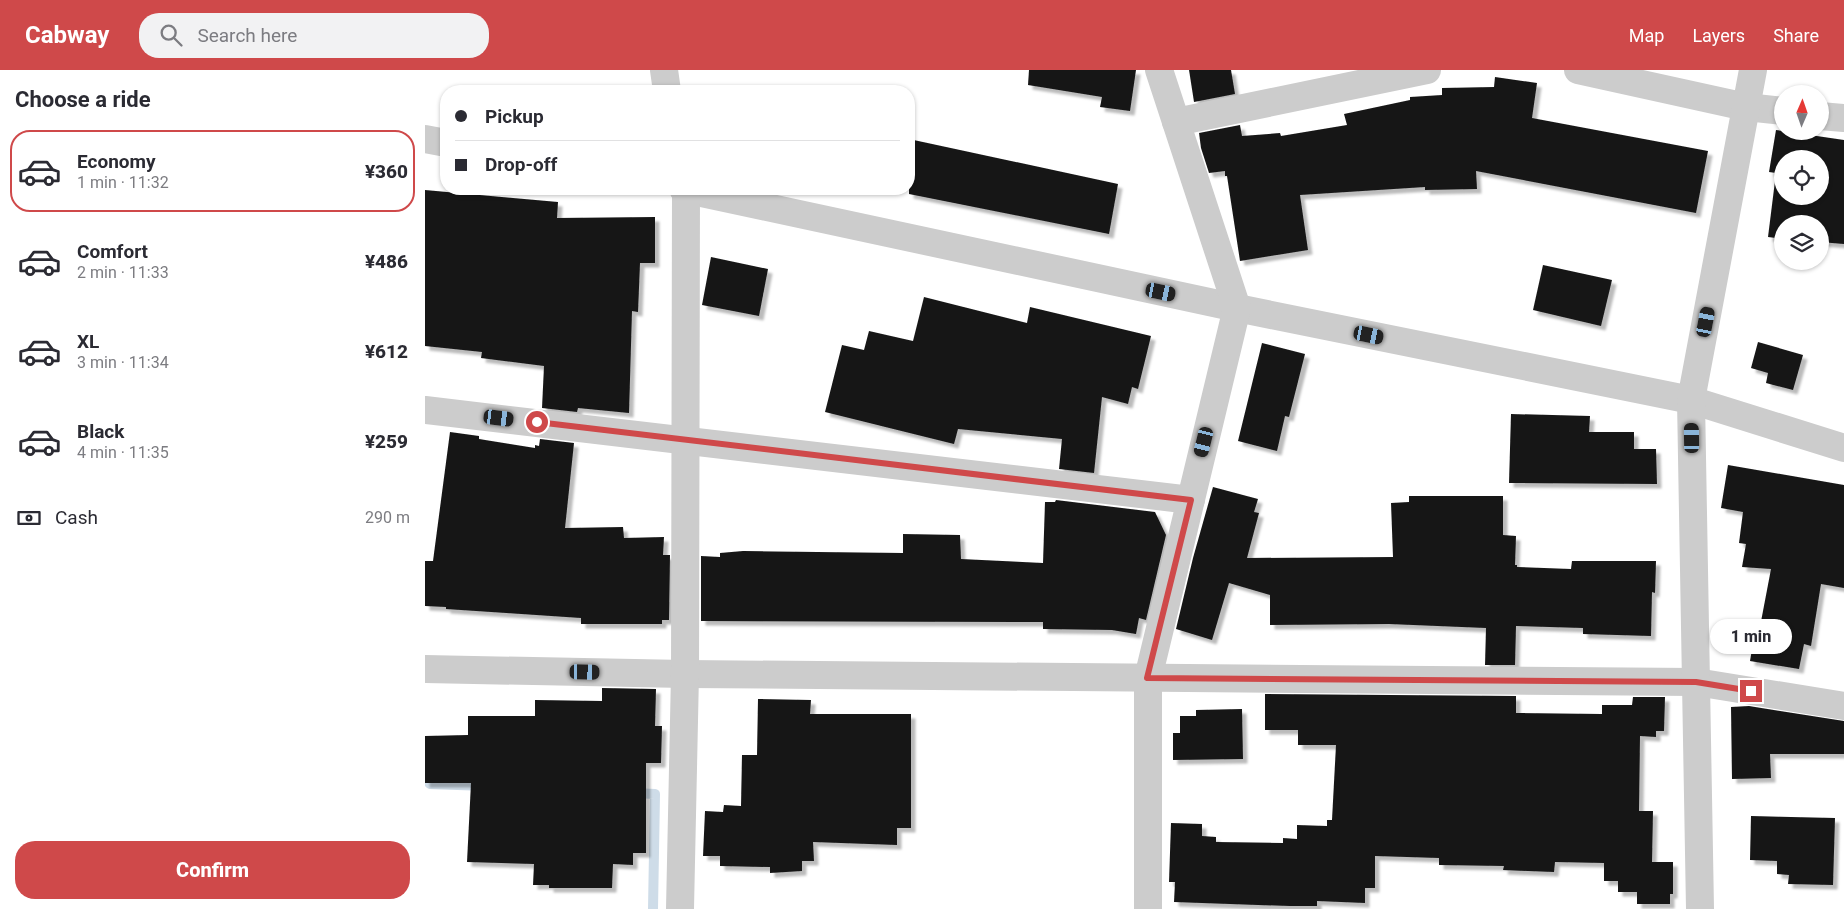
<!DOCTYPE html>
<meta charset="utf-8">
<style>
body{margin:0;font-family:Roboto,sans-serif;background:#f2f2f3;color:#2b2b33;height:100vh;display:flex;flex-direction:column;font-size:19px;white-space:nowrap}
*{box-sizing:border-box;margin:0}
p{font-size:16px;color:#7c7c81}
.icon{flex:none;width:28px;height:28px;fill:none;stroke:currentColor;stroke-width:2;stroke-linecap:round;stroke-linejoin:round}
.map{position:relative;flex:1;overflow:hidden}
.details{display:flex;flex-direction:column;background:#fff;width:425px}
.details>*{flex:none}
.guide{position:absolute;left:15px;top:15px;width:475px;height:110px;border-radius:20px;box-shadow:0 1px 4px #0004;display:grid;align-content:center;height:110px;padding:0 15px;background:#fff}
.needle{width:32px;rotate:2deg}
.controls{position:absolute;left:1349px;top:15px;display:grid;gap:10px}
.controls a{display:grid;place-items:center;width:55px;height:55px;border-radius:50%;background:#fff;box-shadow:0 1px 4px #0004;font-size:25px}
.end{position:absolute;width:22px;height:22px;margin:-11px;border:6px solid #cf494a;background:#fff;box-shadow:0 0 0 2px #fff}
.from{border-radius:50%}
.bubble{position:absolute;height:35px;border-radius:18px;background:#fff;box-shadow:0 1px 4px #0004;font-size:16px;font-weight:800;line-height:35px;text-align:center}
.car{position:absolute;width:15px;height:30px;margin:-15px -8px;border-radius:6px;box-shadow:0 0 4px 1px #0007;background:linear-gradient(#222 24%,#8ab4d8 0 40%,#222 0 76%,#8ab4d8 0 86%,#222 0)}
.guide b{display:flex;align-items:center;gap:18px;height:48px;font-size:19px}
.guide b+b{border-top:1px solid #e1e1e2}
.guide i{width:12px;height:12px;background:#2b2b33}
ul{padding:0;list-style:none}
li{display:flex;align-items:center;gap:15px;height:82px;margin:0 10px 8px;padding:0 5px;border:2px solid transparent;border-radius:20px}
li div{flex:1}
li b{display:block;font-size:19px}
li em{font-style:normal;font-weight:800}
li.active{border-color:#cf494a}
li>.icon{width:45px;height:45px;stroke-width:1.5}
h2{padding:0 15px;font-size:22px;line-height:60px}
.pay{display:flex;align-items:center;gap:12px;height:55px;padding:0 15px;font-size:19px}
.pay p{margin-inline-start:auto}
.primary-button{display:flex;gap:10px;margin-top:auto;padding:10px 15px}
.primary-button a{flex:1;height:58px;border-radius:20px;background:#cf494a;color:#fff;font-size:20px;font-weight:800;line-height:58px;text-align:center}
header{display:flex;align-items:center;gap:30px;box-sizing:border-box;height:70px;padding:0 25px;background:#cf494a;color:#fff}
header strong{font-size:24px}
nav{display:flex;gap:28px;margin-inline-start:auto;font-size:18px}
.search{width:350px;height:45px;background:#f2f2f3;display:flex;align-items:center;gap:12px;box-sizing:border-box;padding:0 18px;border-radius:20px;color:#7c7c81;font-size:19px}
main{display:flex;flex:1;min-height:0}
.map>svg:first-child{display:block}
</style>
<header>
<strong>Cabway</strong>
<div class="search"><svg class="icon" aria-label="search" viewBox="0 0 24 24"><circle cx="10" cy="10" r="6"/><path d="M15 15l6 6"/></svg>Search here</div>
<nav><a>Map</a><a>Layers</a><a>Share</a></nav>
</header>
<main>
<section class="details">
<h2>Choose a ride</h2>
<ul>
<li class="active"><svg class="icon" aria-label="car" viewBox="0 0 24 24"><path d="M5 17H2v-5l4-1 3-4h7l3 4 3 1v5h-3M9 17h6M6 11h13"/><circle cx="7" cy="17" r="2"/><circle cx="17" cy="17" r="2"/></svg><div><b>Economy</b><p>1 min · 11:32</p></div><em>¥360</em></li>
<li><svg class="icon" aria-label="car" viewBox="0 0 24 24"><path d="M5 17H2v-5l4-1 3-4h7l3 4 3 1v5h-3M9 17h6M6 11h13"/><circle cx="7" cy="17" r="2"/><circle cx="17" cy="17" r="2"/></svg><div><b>Comfort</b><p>2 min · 11:33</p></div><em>¥486</em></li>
<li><svg class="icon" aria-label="car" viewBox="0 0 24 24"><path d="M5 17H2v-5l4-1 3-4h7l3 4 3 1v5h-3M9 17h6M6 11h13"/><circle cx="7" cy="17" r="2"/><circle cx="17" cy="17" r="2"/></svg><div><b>XL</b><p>3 min · 11:34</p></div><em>¥612</em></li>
<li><svg class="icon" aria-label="car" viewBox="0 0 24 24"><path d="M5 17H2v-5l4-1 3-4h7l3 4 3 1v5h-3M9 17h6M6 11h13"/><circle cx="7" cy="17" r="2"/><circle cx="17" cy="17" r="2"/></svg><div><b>Black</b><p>4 min · 11:35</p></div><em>¥259</em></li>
</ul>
<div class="pay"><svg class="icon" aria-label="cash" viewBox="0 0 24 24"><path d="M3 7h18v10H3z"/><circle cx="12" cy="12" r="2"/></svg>Cash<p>290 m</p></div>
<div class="primary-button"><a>Confirm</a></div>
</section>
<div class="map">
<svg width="1419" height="839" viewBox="0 0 1419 839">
<defs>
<filter id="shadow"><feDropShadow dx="4.5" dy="4.5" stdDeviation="1" flood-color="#0004"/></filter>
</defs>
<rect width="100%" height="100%" fill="#fff"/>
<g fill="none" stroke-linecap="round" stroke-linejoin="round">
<g stroke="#cedce8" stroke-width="10">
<polyline points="0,709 5,714 60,716"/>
<polyline points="209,723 230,724 228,839"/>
</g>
</g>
<g fill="#161616" fill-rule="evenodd" filter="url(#shadow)">
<polygon points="604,0 711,0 705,41 675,37 677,27 603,15"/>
<polygon points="764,0 806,0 810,24 769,32"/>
<polygon points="1070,7 1112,13 1107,48 1283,81 1271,143 1051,101 1052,119 1000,120 1000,117 875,125 883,180 815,191 802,106 800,106 800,101 784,103 776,78 774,63 815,55 817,66 855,63 856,66 922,55 919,44 985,30 985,27 1017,25 1017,18 1069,17"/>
<path d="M1351 60 1419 70V174L1395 172V154H1358V169L1343 167 1351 103 1344 102ZM1358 89H1395V126H1358Z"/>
<polygon points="484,69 693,114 684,164 484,124"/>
<polygon points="0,120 133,132 132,148 230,147 230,193 215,193 213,242 207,241 204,343 153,338 152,342 117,338 119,296 56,288 57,282 0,276"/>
<polygon points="286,187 343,199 334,246 277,235"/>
<polygon points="1118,195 1187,210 1176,256 1108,240"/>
<polygon points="499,227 602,253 605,237 726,266 713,319 707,317 703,334 677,327 669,403 634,399 637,369 533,359 529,374 400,342 417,275 439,280 444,261 488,271"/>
<polygon points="1333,272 1378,285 1368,320 1341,313 1343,303 1326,298"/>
<polygon points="837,273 880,284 864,347 860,346 852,381 813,371"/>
<polygon points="1086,344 1165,346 1164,362 1209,362 1209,379 1231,379 1232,414 1084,413"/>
<polygon points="25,362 54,366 54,369 110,378 110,375 114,376 115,369 149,373 140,458 198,457 199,468 239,467 238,485 245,485 244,550 237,550 237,554 156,554 156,548 21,539 21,537 0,536 0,491 8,491"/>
<polygon points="1303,395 1419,415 1419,518 1396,514 1386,576 1379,574 1374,599 1325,591 1330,561 1334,562 1346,499 1317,497 1321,474 1314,473 1318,442 1296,438"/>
<polygon points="788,417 833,429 829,442 834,443 822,488 968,487 966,433 984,432 984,426 1078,426 1078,465 1091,466 1090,495 1092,495 1092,497 1146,499 1147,491 1231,491 1230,523 1227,522 1226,566 1158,564 1158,558 1091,556 1090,595 1060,595 1061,558 964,554 845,555 845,525 804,513 787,570 751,559 768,488"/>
<polygon points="631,430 730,442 741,465 721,550 714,548 711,564 687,560 618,559 618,552 276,551 276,486 295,487 295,483 318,481 478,483 478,464 535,465 536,489 618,493 620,432 630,432"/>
<polygon points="177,618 231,619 230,656 237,656 236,693 221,693 221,783 208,783 208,795 188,794 187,818 124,818 124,815 108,815 109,794 42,792 46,713 0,713 0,666 43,665 43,646 110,646 110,630 177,631"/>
<polygon points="840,624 1091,626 1091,643 1177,644 1177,635 1207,635 1208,627 1240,627 1239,661 1231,661 1231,667 1215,666 1214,741 1228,741 1227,792 1248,792 1248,824 1245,824 1245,834 1212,834 1212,822 1193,822 1193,811 1179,811 1179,793 1130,792 1129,802 1078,800 1079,796 1014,795 1014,788 950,786 950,818 940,818 940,833 892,831 892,836 865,836 749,832 750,812 744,812 746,753 777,754 777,766 791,767 791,772 858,773 858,768 872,769 872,755 902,756 902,750 907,750 911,675 873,675 873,660 840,660"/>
<polygon points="333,629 386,630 385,644 486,644 486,758 472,758 472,775 388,772 389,791 377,791 377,801 345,803 345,797 295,796 295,786 278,786 280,741 298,742 299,735 316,736 317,685 332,685"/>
<polygon points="1324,636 1419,651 1419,684 1345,684 1346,708 1307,709 1306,637"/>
<polygon points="817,639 818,689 748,690 748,663 755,663 755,646 771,646 771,640"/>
<polygon points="1326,746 1410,748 1408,815 1363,814 1364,805 1352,804 1352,791 1325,790"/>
</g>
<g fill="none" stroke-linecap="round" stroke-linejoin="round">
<g stroke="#ccc" stroke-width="28">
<polyline points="239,0 242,21"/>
<polyline points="1153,0 1321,37 1358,41"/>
<polyline points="1395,46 1419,48"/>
<polyline points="751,52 1002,0"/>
<polyline points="0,69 21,73"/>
<polyline points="258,119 812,238 1266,330 1419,378"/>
<polyline points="0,340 766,430"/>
<polyline points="0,599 260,604 1271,612 1419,636"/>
<polyline points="255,839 260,604 261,119"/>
<polyline points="723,839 723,608 812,238 734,0"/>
<polyline points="1275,839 1266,330 1328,0"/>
</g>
</g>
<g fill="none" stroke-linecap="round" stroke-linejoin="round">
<polyline stroke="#cf494a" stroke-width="6" points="112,352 766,430 722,608 1271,612 1326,621"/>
</g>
</svg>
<div class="controls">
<a><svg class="needle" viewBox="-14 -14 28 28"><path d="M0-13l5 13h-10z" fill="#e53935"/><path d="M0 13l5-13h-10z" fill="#7c7c81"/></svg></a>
<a><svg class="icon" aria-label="locate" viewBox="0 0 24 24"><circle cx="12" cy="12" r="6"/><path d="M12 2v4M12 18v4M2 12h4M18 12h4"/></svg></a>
<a><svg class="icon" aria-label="layers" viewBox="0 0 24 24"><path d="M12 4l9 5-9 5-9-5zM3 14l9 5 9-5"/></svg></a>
</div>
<i class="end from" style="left:112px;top:352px"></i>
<i class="end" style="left:1326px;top:621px"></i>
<div class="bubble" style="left:1285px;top:549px;width:82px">1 min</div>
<i class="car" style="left:736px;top:222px;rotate:102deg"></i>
<i class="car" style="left:1281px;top:252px;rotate:11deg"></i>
<i class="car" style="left:944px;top:265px;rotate:102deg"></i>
<i class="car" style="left:74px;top:348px;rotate:97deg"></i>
<i class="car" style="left:1267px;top:368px;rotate:359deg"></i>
<i class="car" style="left:779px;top:372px;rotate:194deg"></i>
<i class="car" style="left:160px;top:602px;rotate:91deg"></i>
<div class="guide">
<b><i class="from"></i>Pickup</b>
<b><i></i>Drop-off</b>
</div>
</div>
</main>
